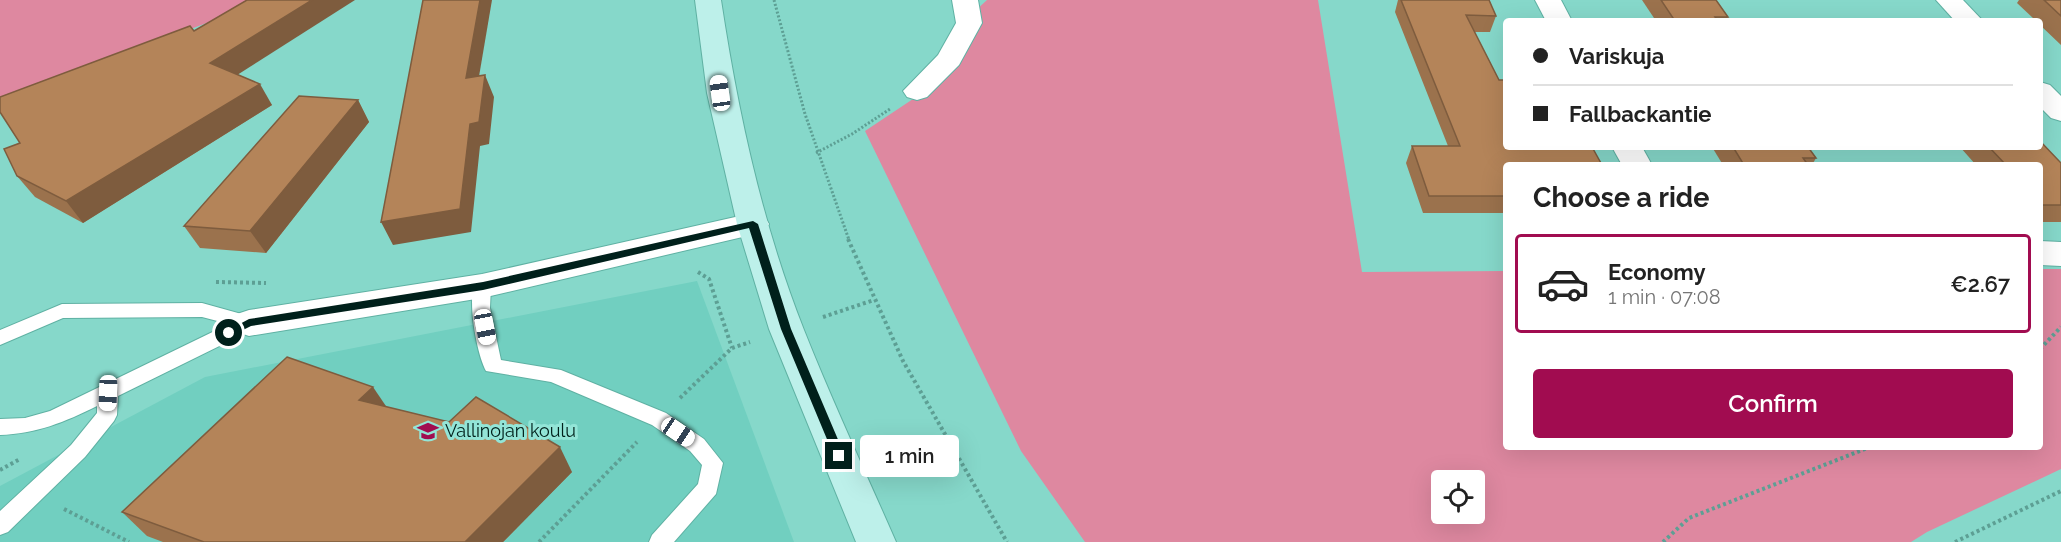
<!DOCTYPE html>
<meta charset="utf-8">
<style>
body{margin:0;font-family:Raleway,sans-serif;background:#f6f6f6;color:#222;height:100vh;display:flex;flex-direction:column;font-size:22px;white-space:nowrap}
*{box-sizing:border-box;margin:0}
p{font-size:20px;color:#767676}
.icon{flex:none;width:33px;height:33px;fill:none;stroke:currentColor;stroke-width:2;stroke-linecap:round;stroke-linejoin:round}
.map{position:relative;flex:1;overflow:hidden}
.drawer{position:absolute;left:1503px;top:162px;width:540px;height:288px;display:flex;flex-direction:column;background:#fff;border-radius:6px;box-shadow:0 6px 24px #0002}
.drawer>*{flex:none}
.hud{position:absolute;left:1503px;top:18px;width:540px;height:132px;border-radius:6px;box-shadow:0 6px 24px #0002;display:grid;align-content:center;height:132px;padding:0 30px;background:#fff}
.fabs{position:absolute;left:1431px;top:470px;display:grid;gap:12px}
.fabs a{display:grid;place-items:center;width:54px;height:54px;border-radius:6px;background:#fff;box-shadow:0 6px 24px #0002;font-size:30px}
.end{position:absolute;width:27px;height:27px;margin:-14px;border:8px solid #00201b;background:#fff;box-shadow:0 0 0 3px #fff}
.from{border-radius:50%}
.bubble{position:absolute;height:42px;border-radius:6px;background:#fff;box-shadow:0 6px 24px #0002;font-size:20px;font-weight:600;line-height:42px;text-align:center}
.car{position:absolute;width:18px;height:36px;margin:-18px -9px;border-radius:8px;box-shadow:0 0 4px 2px #0007;background:linear-gradient(#fff 24%,#345 0 40%,#fff 0 76%,#345 0 86%,#fff 0)}
.hud b{display:flex;align-items:center;gap:21px;height:57px;font-size:22px}
.hud b+b{border-top:2px solid #e0e0e0}
.hud i{width:15px;height:15px;background:#222}
ul{padding:0;list-style:none}
li{display:flex;align-items:center;gap:18px;height:99px;margin:0 12px 9px;padding:0 18px;border:3px solid transparent;border-radius:6px}
li div{flex:1}
li b{display:block;font-size:22px}
li em{font-style:normal;font-weight:600}
li.on{border-color:#a10c50}
li>.icon{width:54px;height:54px;stroke-width:1.5}
h2{padding:0 30px;font-size:27px;line-height:72px}
.action{display:flex;gap:12px;margin-top:auto;padding:12px 30px}
.action a{flex:1;height:69px;border-radius:6px;background:#a10c50;color:#fff;font-size:24px;font-weight:600;line-height:69px;text-align:center}
.map>svg:first-child{display:block}
</style>
<div class="map">
<svg width="2061" height="542" viewBox="0 0 2061 542">
<rect width="100%" height="100%" fill="#86d8ca"/>
<polygon fill="#71cfc0" points="697,281 794,542 0,542 0,486 205,377"/>
<g fill="#de88a0" fill-rule="evenodd">
<polygon points="0,0 254,0 241,10 0,101"/>
<path d="M987 0H1318L1362 272 1506 271V447H2040V269H2061V469L1927 532 1911 542H1085L1021 451 865 131 922 93 974 12ZM1442 480H1474V513H1442Z"/>
</g>
<g fill="none" stroke-linecap="round" stroke-linejoin="round">
<defs>
<g id="lane">
<path d="M482 279 488 281 491 286 490 308 501 360 561 370 666 413 704 439 723 463 716 494 674 542H649L652 535 698 484 702 465 690 451 652 425 551 382 486 371C477 355 466 297 476 281Z"/>
<path d="M202 303 256 318 258 323 256 328 118 396 117 415 114 421 85 457 8 532 0 535V511L71 445 97 413V406C65 422 36 434 0 435V419L25 418 50 411 229 324 202 317 63 318 0 345V330L62 304Z"/>
</g>
<g id="street">
<polygon points="952,0 978,0 982,23 959,65 927,97 917,100 907,97 903,91 938,55 956,23"/>
<polygon points="1535,0 1561,0 1572,21 1546,21"/>
<polygon points="1936,0 1963,0 1983,21 1955,21"/>
<polygon points="2040,82 2050,85 2061,96 2061,121 2051,118 2040,107"/>
<polygon points="1612,147 1642,147 1652,165 1622,165"/>
<polygon points="753,213 764,216 769,224 764,232 482,298 249,336 237,332 232,323 237,314 249,310 482,274"/>
<polygon points="2040,241 2061,242 2061,266 2040,265"/>
</g>
<path id="secondary" d="M695 0H721C738 112 762 224 804 330 832 401 865 471 896 542H856L769 329 737 224 707 93Z"/>
</defs>
<use href="#lane" stroke="#5fb1a3" stroke-width="2"/>
<use href="#street" stroke="#5fb1a3" stroke-width="2"/>
<use href="#secondary" stroke="#5fb1a3" stroke-width="2"/>
<g stroke="#5d9f94" stroke-width="3" stroke-dasharray="2 2" stroke-linecap="butt">
<polyline points="774,0 805,114 849,240"/>
<polyline points="816,153 852,134 890,109"/>
</g>
<g stroke="#5d9f94" stroke-width="4" stroke-dasharray="3 3" stroke-linecap="butt">
<polyline points="848,239 903,361 1007,542"/>
<polyline points="698,272 709,279 732,348"/>
<polyline points="216,282 266,283"/>
<polyline points="823,317 874,300"/>
<polyline points="2040,349 2061,327"/>
<polyline points="680,398 732,348 750,342"/>
<polyline points="0,470 20,459"/>
<polyline points="64,509 129,542"/>
<polyline points="539,542 637,442"/>
<polyline points="1663,542 1689,518 1870,447"/>
<polyline points="1955,542 2061,491"/>
</g>
<use href="#lane" fill="#fff" fill-rule="evenodd"/>
<use href="#street" fill="#fff" fill-rule="evenodd"/>
<use href="#secondary" fill="#bdf0ea" fill-rule="evenodd"/>
</g>
<g fill="#9b724d">
<polygon points="1398,0 1489,0 1496,16 1490,32 1475,32 1506,165 1506,213 1423,213 1406,163 1412,146 1448,146 1395,12"/>
<polygon points="1642,0 1716,0 1728,17 1726,21 1656,21"/>
<polygon points="2019,0 2061,0 2061,45 2040,25 2040,21 2036,21 2017,3"/>
<polygon points="237,75 272,105 83,223 35,197 17,176 20,143"/>
<polygon points="358,100 369,122 266,253 200,248 184,226"/>
<polygon points="1712,147 1808,147 1816,158 1812,165 1723,165"/>
<polygon points="1960,147 2040,147 2061,163 2061,222 2040,222 2040,165 1976,165"/>
<polygon points="386,407 572,472 503,542 163,542 147,536 122,512"/>
</g>
<g fill="#7e5c3e">
<polygon points="312,0 355,0 223,84 210,63"/>
<polygon points="480,0 492,0 475,100 466,78"/>
<polygon points="485,75 494,97 489,144 480,146 471,232 393,245 381,222 470,124"/>
<polygon points="260,84 272,105 83,223 66,201"/>
<polygon points="358,100 369,122 266,253 250,231"/>
<polygon points="373,387 390,412 359,400"/>
<polygon points="560,447 572,472 503,542 465,542"/>
</g>
<g fill="#b48459" stroke="#7e5c3e" stroke-width="1.5">
<polygon points="247,0 312,0 210,63 260,84 66,201 17,176 4,149 20,143 0,112 0,97 190,26 194,31"/>
<polygon points="423,0 480,0 466,78 485,75 479,122 470,124 460,209 381,222"/>
<polygon points="1401,0 1489,0 1496,16 1466,15 1499,80 1506,80 1506,147 1592,147 1602,165 1506,165 1506,196 1429,196 1412,146 1460,146"/>
<polygon points="1661,0 1716,0 1728,17 1715,17 1718,21 1675,21"/>
<polygon points="2044,0 2061,0 2061,16"/>
<polygon points="299,96 358,100 250,231 184,226"/>
<polygon points="2040,141 2061,163 2061,205 2042,205 2040,202 2040,165 2006,165 1989,147 2040,147"/>
<polygon points="1733,147 1808,147 1816,158 1803,158 1808,165 1744,165"/>
<polygon points="287,357 373,387 359,400 449,422 476,397 560,447 465,542 204,542 122,512"/>
</g>
<polygon fill="#00201b" points="753,221 758,224 791,329 845,456 843,459 835,459 834,456 781,329 749,228 483,290 251,326 229,337 223,333 249,319 483,282"/>
<defs>
<symbol id="school-bare" viewBox="-9 -9 18 18"><path d="M0-5L7-2L0 1L-7-2ZM-4 1L0 2.5L4 1V4Q0 6-4 4Z" fill="#a10c50" stroke="#93e5d7" stroke-width="2.5" paint-order="stroke"/></symbol>
</defs>
<g fill-rule="evenodd">
<use href="#school-bare" x="413" y="416" width="30" height="30"/>
</g>
<g text-anchor="middle" stroke-width="6" stroke-linejoin="round" paint-order="stroke">
<g font-size="18" fill="#00201b" stroke="#93e5d7" text-anchor="start">
<text x="445" y="437">Vallinojan koulu</text>
</g>
</g>
</svg>
<div class="fabs">
<a><svg class="icon" aria-label="locate" viewBox="0 0 24 24"><circle cx="12" cy="12" r="6"/><path d="M12 2v4M12 18v4M2 12h4M18 12h4"/></svg></a>
</div>
<i class="end from" style="left:229px;top:333px"></i>
<i class="end" style="left:839px;top:456px"></i>
<div class="bubble" style="left:860px;top:435px;width:99px">1 min</div>
<i class="car" style="left:720px;top:93px;rotate:352deg"></i>
<i class="car" style="left:485px;top:327px;rotate:169deg"></i>
<i class="car" style="left:108px;top:393px;rotate:182deg"></i>
<i class="car" style="left:678px;top:432px;rotate:124deg"></i>
<div class="hud">
<b><i class="from"></i>Variskuja</b>
<b><i></i>Fallbackantie</b>
</div>
<section class="drawer">
<h2>Choose a ride</h2>
<ul>
<li class="on"><svg class="icon" aria-label="car" viewBox="0 0 24 24"><path d="M5 17H2v-5l4-1 3-4h7l3 4 3 1v5h-3M9 17h6M6 11h13"/><circle cx="7" cy="17" r="2"/><circle cx="17" cy="17" r="2"/></svg><div><b>Economy</b><p>1 min · 07:08</p></div><em>€2.67</em></li>
</ul>
<div class="action"><a>Confirm</a></div>
</section>
</div>
